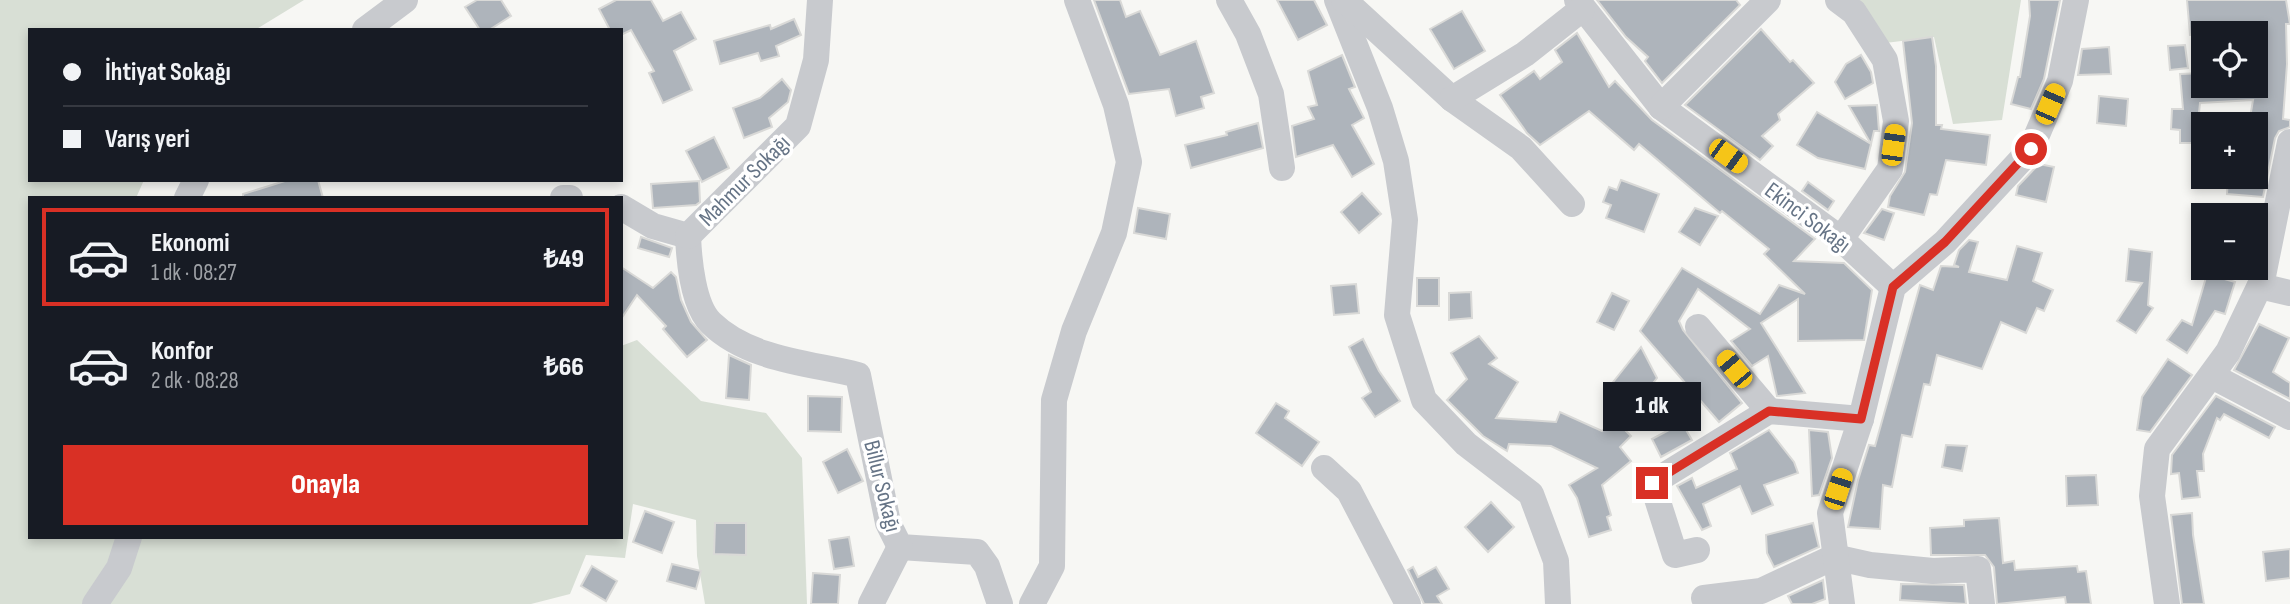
<!DOCTYPE html>
<html lang="tr">
<meta charset="utf-8">
<style>
body{margin:0;font-family:"Sofia Sans Condensed",sans-serif;background:#20242c;color:#f1f3f6;height:100vh;display:flex;flex-direction:column;font-size:26px;white-space:nowrap}
*{box-sizing:border-box;margin:0}
p{font-size:23px;color:#9ea1a6}
.icon{flex:none;width:38px;height:38px;fill:none;stroke:currentColor;stroke-width:2;stroke-linecap:round;stroke-linejoin:round}
.map{position:relative;flex:1;overflow:hidden}
.sheet{position:absolute;left:28px;top:196px;width:595px;height:343px;display:flex;flex-direction:column;background:#171b24;border-radius:0px;box-shadow:0 4px 10px #0003}
.sheet>*{flex:none}
.hud{position:absolute;left:28px;top:28px;width:595px;height:154px;border-radius:0px;box-shadow:0 4px 10px #0003;display:grid;align-content:center;height:154px;padding:0 35px;background:#171b24}
.fabs{position:absolute;left:2191px;top:21px;display:grid;gap:14px}
.fabs a{display:grid;place-items:center;width:77px;height:77px;border-radius:0px;background:#171b24;box-shadow:0 4px 10px #0003;font-size:35px}
.end{position:absolute;width:32px;height:32px;margin:-16px;border:9px solid #d93025;background:#fff;box-shadow:0 0 0 4px #fff}
.from{border-radius:50%}
.bubble{position:absolute;height:49px;border-radius:0px;background:#171b24;box-shadow:0 4px 10px #0003;font-size:23px;font-weight:800;line-height:49px;text-align:center}
.car{position:absolute;width:21px;height:42px;margin:-21px -10px;border-radius:9px;box-shadow:0 0 5px 2px #0007;background:linear-gradient(#f5c518 24%,#345 0 40%,#f5c518 0 76%,#345 0 86%,#f5c518 0)}
.hud b{display:flex;align-items:center;gap:24px;height:66px;font-size:26px}
.hud b+b{border-top:2px solid #363941}
.hud i{width:18px;height:18px;background:#f1f3f6}
ul{padding:12px 0 0;list-style:none}
li{display:flex;align-items:center;gap:21px;height:98px;margin:0 14px 10px;padding:0 21px;border:4px solid transparent;border-radius:0px}
li div{flex:1}
li b{display:block;font-size:26px}
li em{font-style:normal;font-weight:800}
li.active{border-color:#d93025}
li>.icon{width:63px;height:63px;stroke-width:1.5}
.primary-button{display:flex;gap:14px;margin-top:auto;padding:14px 35px}
.primary-button a{flex:1;height:80px;border-radius:0px;background:#d93025;color:#fff;font-size:28px;font-weight:800;line-height:80px;text-align:center}
.map>svg:first-child{display:block}
</style>
<div class="map">
<svg width="2290" height="604" viewBox="0 0 2290 604">
<rect width="100%" height="100%" fill="#f7f7f4"/>
<g fill="#d8dfd5">
<polygon points="0,0 304,0 255,30 30,30 30,180 144,180 136,198 30,198 30,537 621,537 621,346 637,340 701,401 766,413 802,458 807,604 705,604 697,556 696,520 633,504 625,558 586,555 570,594 531,604 0,604"/>
<polygon points="1849,0 2021,0 2002,120 1953,124 1934,37 1877,44"/>
</g>
<g fill="#aeb4bb" stroke="#d9d9d7" stroke-width="2">
<polygon points="477,0 501,0 511,16 489,30 480,30 465,7"/>
<polygon points="616,0 651,0 663,21 681,12 696,39 674,51 692,90 663,103 649,73 654,71 631,30 621,35 621,30 610,30 599,9"/>
<polygon points="1094,0 1120,0 1126,17 1140,11 1160,55 1196,41 1214,93 1201,97 1204,108 1176,116 1169,89 1129,94"/>
<polygon points="1277,0 1314,0 1327,25 1298,40"/>
<polygon points="1597,0 1736,0 1740,5 1662,83 1645,61 1648,57 1626,37"/>
<polygon points="2029,0 2060,0 2044,79 2031,109 2011,104 2018,77 2020,77 2030,16"/>
<polygon points="2187,0 2286,0 2290,24 2286,24 2287,64 2283,119 2290,120 2290,127 2279,131 2275,138 2263,197 2227,194 2228,177 2256,177 2256,124 2249,124 2253,100 2200,103 2196,143 2180,143 2180,130 2171,129 2172,109 2183,109 2180,74 2203,73 2203,86 2260,86 2261,75 2264,75 2263,33 2235,31 2190,35"/>
<polygon points="1462,11 1485,51 1454,69 1430,29"/>
<polygon points="794,19 801,35 776,46 779,56 761,61 758,53 720,64 714,41 770,25 771,29"/>
<polygon points="1761,29 1790,62 1793,60 1814,83 1778,114 1780,120 1762,136 1773,146 1760,160 1685,105"/>
<polygon points="1577,33 1609,87 1615,81 1652,120 1815,239 1794,261 1844,263 1872,290 1864,340 1798,341 1798,299 1761,323 1805,393 1777,396 1768,356 1752,366 1731,341 1750,329 1698,289 1679,321 1683,330 1742,403 1719,422 1640,331 1682,268 1760,314 1779,285 1805,294 1764,254 1769,249 1722,211 1720,213 1639,144 1634,150 1589,111 1540,145 1527,133 1500,95 1534,71 1540,79 1562,62 1555,50"/>
<polygon points="1932,37 1936,66 1936,125 1942,125 1941,129 1990,135 1986,165 1946,160 1937,195 1930,194 1924,215 1888,207 1890,196 1905,172 1912,123 1903,41"/>
<polygon points="2185,45 2188,68 2170,70 2168,46"/>
<polygon points="2109,47 2111,74 2078,75 2082,49"/>
<polygon points="1342,55 1355,87 1349,89 1364,118 1352,125 1374,164 1352,177 1333,145 1296,157 1292,126 1314,119 1308,107 1317,105 1308,71"/>
<polygon points="1861,55 1871,72 1873,83 1845,99 1835,82 1846,64"/>
<polygon points="782,79 791,90 788,102 769,118 772,127 744,138 733,108 760,98"/>
<polygon points="2099,96 2128,99 2126,126 2097,123"/>
<polygon points="1877,105 1879,131 1874,131 1871,144 1849,106"/>
<polygon points="1817,112 1871,144 1865,169 1818,158 1797,145"/>
<polygon points="1258,123 1263,148 1191,168 1185,145 1227,135 1226,132"/>
<polygon points="714,137 729,168 702,182 686,151"/>
<polygon points="2039,164 2054,167 2046,202 2016,195 2018,186"/>
<polygon points="288,180 318,180 323,198 243,198 243,194"/>
<polygon points="1621,180 1659,194 1644,232 1606,218 1611,205 1603,202 1609,187 1617,190"/>
<polygon points="699,181 700,202 696,205 653,208 651,184"/>
<polygon points="1808,182 1834,201 1828,210 1802,191"/>
<polygon points="1362,193 1381,214 1359,233 1341,212"/>
<polygon points="1138,208 1170,214 1166,239 1134,233"/>
<polygon points="1695,208 1718,216 1700,245 1679,232"/>
<polygon points="1882,209 1894,213 1884,240 1864,233"/>
<polygon points="641,237 672,248 669,257 638,248"/>
<polygon points="1969,240 1978,242 1969,272 2007,280 2017,246 2042,253 2033,281 2053,290 2044,311 2037,308 2026,333 2001,322 1982,369 1937,355 1930,385 1924,384 1912,437 1902,435 1892,487 1883,485 1880,529 1848,527 1858,480 1869,445 1875,446 1920,285 1933,290 1941,266 1959,267 1954,265 1959,250"/>
<polygon points="2129,249 2152,252 2148,305 2153,308 2136,333 2117,321 2142,283 2126,281"/>
<polygon points="621,267 653,288 671,272 676,277 681,300 691,322 707,340 687,357 663,329 666,326 637,295 621,319"/>
<polygon points="2207,274 2235,282 2225,314 2215,311 2187,353 2167,340 2182,320 2192,325"/>
<rect x="1417" y="278" width="22" height="28"/>
<polygon points="1356,284 1359,313 1334,315 1331,286"/>
<polygon points="1471,292 1472,318 1449,320 1449,293"/>
<polygon points="1612,293 1629,301 1614,330 1597,322"/>
<polygon points="2259,324 2289,338 2273,372 2290,383 2290,399 2234,370"/>
<polygon points="1479,336 1497,358 1489,364 1518,382 1496,418 1556,422 1560,412 1602,431 1614,419 1631,436 1620,447 1631,461 1602,485 1611,515 1607,517 1611,530 1589,537 1577,498 1569,485 1597,468 1551,446 1509,444 1507,451 1483,436 1447,400 1467,379 1451,353"/>
<polygon points="1363,339 1379,371 1400,401 1375,417 1362,398 1371,392 1349,347"/>
<polygon points="1641,347 1657,378 1632,410 1606,391"/>
<polygon points="729,355 751,365 749,400 726,398"/>
<polygon points="2168,359 2192,375 2150,432 2137,430 2142,397"/>
<polygon points="808,396 842,397 841,432 808,431"/>
<polygon points="2216,396 2275,427 2269,438 2224,414 2220,420 2217,418 2203,454 2204,471 2197,471 2200,497 2182,499 2179,473 2171,474 2172,455"/>
<polygon points="1276,403 1289,411 1285,418 1319,442 1302,466 1256,433"/>
<polygon points="1682,423 1692,440 1661,457 1652,439"/>
<polygon points="1769,430 1794,462 1798,473 1764,485 1773,505 1752,514 1740,486 1703,504 1711,526 1702,530 1677,486 1692,478 1696,488 1737,469 1730,453"/>
<polygon points="1809,430 1828,432 1832,458 1819,495 1812,496"/>
<polygon points="1946,445 1967,446 1962,471 1942,467"/>
<polygon points="847,449 863,481 838,493 823,462"/>
<polygon points="2096,475 2098,505 2067,506 2066,476"/>
<polygon points="1491,502 1514,527 1488,552 1465,527"/>
<polygon points="645,511 674,522 662,553 633,542"/>
<polygon points="2192,513 2193,535 2204,604 2182,604 2171,515"/>
<polygon points="1999,518 2003,563 2014,561 2015,570 2077,566 2078,572 2086,571 2091,604 2066,604 2065,597 1997,604 1994,567 1985,555 1931,555 1930,528 1964,526 1964,520"/>
<polygon points="715,523 746,523 746,555 714,554"/>
<polygon points="1813,523 1819,547 1774,567 1767,553 1766,535"/>
<polygon points="849,537 854,566 834,569 829,540"/>
<polygon points="2290,549 2290,578 2266,581 2263,552"/>
<polygon points="672,564 701,571 696,589 667,581"/>
<polygon points="592,566 617,581 606,601 581,586"/>
<polygon points="1413,567 1418,577 1436,567 1449,589 1437,596 1442,604 1424,604 1408,570"/>
<polygon points="813,573 840,575 838,604 811,604"/>
<polygon points="1823,580 1825,599 1812,604 1792,604 1788,596"/>
<polygon points="1901,584 1964,585 1966,604 1900,600"/>
</g>
<g fill="none" stroke-linecap="round" stroke-linejoin="round">
<g stroke="#c8cace" stroke-width="26">
<polyline points="1229,0 1248,34 1271,94 1282,168"/>
<polyline points="1337,0 1380,108 1396,161 1405,220 1397,315 1424,400 1466,444 1531,494 1556,561 1558,604"/>
<polyline points="1344,0 1452,99 1521,148 1572,204"/>
<polyline points="1577,0 1661,107 1841,239 1893,287"/>
<polyline points="1838,0 1854,12 1885,60 1896,121 1890,169 1841,239"/>
<polyline points="365,30 405,0"/>
<polyline points="1452,99 1525,54 1582,9"/>
<polyline points="1661,107 1768,0"/>
<polyline points="187,198 196,180"/>
<polyline points="563,198 570,198"/>
<polyline points="621,207 653,226 688,236"/>
<path d="M688 236C689 260 693 306 711 323 749 360 810 363 858 375L888 523 900 547 977 552 987 566 1000 604"/>
<polyline points="688,236 798,126 816,60 820,0"/>
<polyline points="2260,286 2290,293"/>
<polyline points="1698,327 1769,411"/>
<polyline points="2212,376 2290,417"/>
<polyline points="1324,468 1349,491 1408,604"/>
<polyline points="1697,550 1675,555 1652,483 1769,411 1861,419"/>
<polyline points="1704,598 1761,591 1834,557 1870,565 1933,571 1978,569 1982,604"/>
<polyline points="95,604 119,568 129,537"/>
<polyline points="871,604 900,547"/>
<polyline points="1032,604 1052,566 1054,400 1074,331 1114,233 1129,162 1116,105 1077,0"/>
<polyline points="1842,604 1830,513 1861,419 1893,287 1945,242 2031,149 2060,81 2076,0"/>
<polyline points="2167,604 2152,496 2157,449 2228,352 2262,281 2290,142"/>
</g>
</g>
<g fill="none" stroke-linecap="round" stroke-linejoin="round">
<polyline stroke="#d93025" stroke-width="9" points="1652,483 1769,411 1861,419 1893,287 1945,242 2031,149"/>
</g>
<g text-anchor="middle" stroke-width="7" stroke-linejoin="round" paint-order="stroke">
<g font-size="23" fill="#667486" stroke="#fff">
<text transform="translate(744 180) rotate(-45)" y="8">Mahmur Sokağı</text>
<text transform="translate(1808 217) rotate(37)" y="8">Ekinci Sokağı</text>
<text transform="translate(883 486) rotate(76)" y="8">Billur Sokağı</text>
</g>
</g>
</svg>
<div class="fabs">
<a><svg class="icon" aria-label="locate" viewBox="0 0 24 24"><circle cx="12" cy="12" r="6"/><path d="M12 2v4M12 18v4M2 12h4M18 12h4"/></svg></a>
<a>+</a>
<a>−</a>
</div>
<i class="end from" style="left:2031px;top:149px"></i>
<i class="end" style="left:1652px;top:483px"></i>
<div class="bubble" style="left:1603px;top:382px;width:98px">1 dk</div>
<i class="car" style="left:2050px;top:104px;rotate:23deg"></i>
<i class="car" style="left:1893px;top:145px;rotate:8deg"></i>
<i class="car" style="left:1728px;top:156px;rotate:126deg"></i>
<i class="car" style="left:1734px;top:369px;rotate:320deg"></i>
<i class="car" style="left:1838px;top:489px;rotate:18deg"></i>
<div class="hud">
<b><i class="from"></i>İhtiyat Sokağı</b>
<b><i></i>Varış yeri</b>
</div>
<section class="sheet">
<ul>
<li class="active"><svg class="icon" aria-label="car" viewBox="0 0 24 24"><path d="M5 17H2v-5l4-1 3-4h7l3 4 3 1v5h-3M9 17h6M6 11h13"/><circle cx="7" cy="17" r="2"/><circle cx="17" cy="17" r="2"/></svg><div><b>Ekonomi</b><p>1 dk · 08:27</p></div><em>₺49</em></li>
<li><svg class="icon" aria-label="car" viewBox="0 0 24 24"><path d="M5 17H2v-5l4-1 3-4h7l3 4 3 1v5h-3M9 17h6M6 11h13"/><circle cx="7" cy="17" r="2"/><circle cx="17" cy="17" r="2"/></svg><div><b>Konfor</b><p>2 dk · 08:28</p></div><em>₺66</em></li>
</ul>
<div class="primary-button"><a>Onayla</a></div>
</section>
</div>
